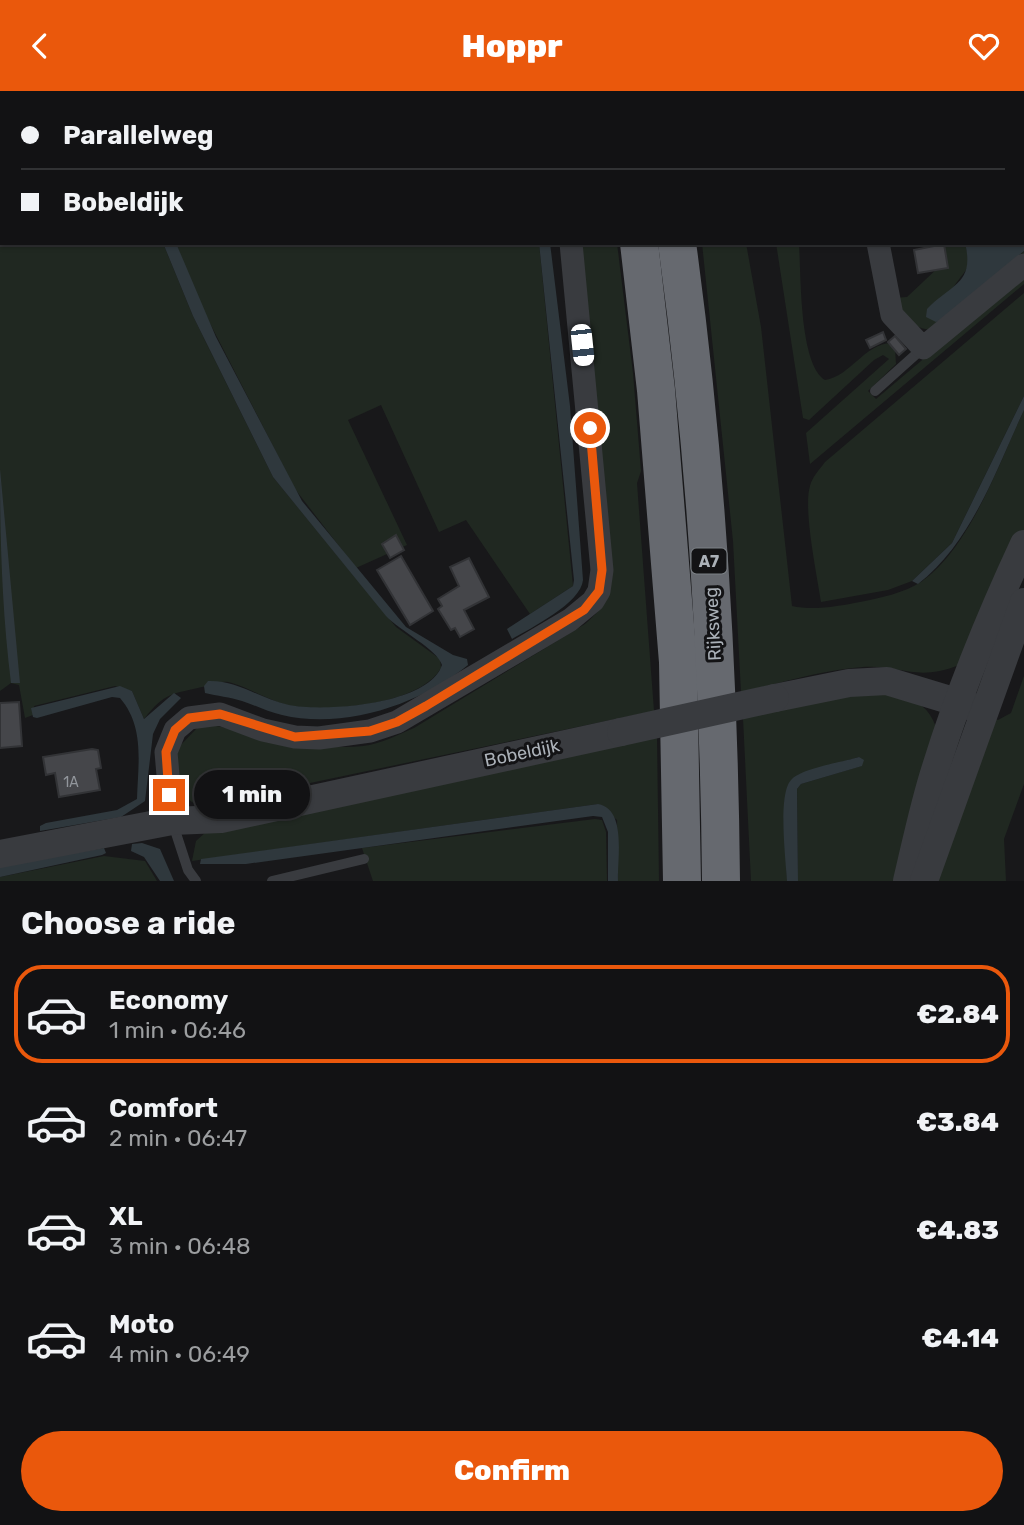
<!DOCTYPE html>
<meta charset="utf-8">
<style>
body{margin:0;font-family:Rubik,sans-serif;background:#1f2022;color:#f1f3f6;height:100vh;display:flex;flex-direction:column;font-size:26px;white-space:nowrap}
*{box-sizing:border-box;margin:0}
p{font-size:23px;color:#9c9ea0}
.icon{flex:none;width:38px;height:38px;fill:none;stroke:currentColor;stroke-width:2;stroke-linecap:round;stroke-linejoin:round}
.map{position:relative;height:790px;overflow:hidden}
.panel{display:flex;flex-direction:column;background:#121214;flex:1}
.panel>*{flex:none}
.hud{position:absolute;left:0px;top:0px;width:1026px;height:154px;box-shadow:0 2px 5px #0004,0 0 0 2px #313234;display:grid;align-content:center;height:154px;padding:0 21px;background:#121214}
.end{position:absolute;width:32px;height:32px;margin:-16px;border:9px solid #ea580c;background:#fff;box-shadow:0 0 0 4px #fff}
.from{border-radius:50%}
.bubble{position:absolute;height:49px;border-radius:24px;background:#121214;box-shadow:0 2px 5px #0004,0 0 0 2px #313234;font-size:23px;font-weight:800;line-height:49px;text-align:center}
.car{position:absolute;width:21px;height:42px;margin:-21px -10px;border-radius:9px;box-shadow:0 0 5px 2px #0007;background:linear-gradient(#fff 24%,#345 0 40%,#fff 0 76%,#345 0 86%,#fff 0)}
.hud b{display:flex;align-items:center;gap:24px;height:66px;font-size:26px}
.hud b+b{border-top:2px solid #313234}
.hud i{width:18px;height:18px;background:#f1f3f6}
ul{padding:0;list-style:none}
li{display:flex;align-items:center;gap:21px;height:98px;margin:0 14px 10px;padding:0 7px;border:4px solid transparent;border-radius:28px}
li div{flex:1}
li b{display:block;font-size:26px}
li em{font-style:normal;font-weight:800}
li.on{border-color:#ea580c}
li>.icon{width:63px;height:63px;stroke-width:1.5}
h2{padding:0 21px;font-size:32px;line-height:84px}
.action{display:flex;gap:14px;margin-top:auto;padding:14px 21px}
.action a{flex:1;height:80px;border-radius:42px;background:#ea580c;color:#fff;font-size:28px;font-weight:800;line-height:80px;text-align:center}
header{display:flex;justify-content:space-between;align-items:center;height:91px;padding:0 21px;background:#ea580c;color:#fff;font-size:32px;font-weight:800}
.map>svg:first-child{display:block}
</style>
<header><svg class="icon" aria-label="back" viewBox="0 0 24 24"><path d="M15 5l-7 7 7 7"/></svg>Hoppr<svg class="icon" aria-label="heart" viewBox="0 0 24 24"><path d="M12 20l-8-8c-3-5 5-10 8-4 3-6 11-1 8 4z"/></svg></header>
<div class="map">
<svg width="1024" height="790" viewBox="0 0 1024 790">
<rect width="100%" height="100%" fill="#18181a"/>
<g fill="#202821">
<path d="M0 0H439L2 2V152H163L193 225 273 386 396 536 440 568 441 577C420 614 330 621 292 615 271 611 252 598 232 592 221 588 212 594 202 596 173 603 165 601 144 628L132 600 115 595 34 615 33 624 25 627 19 594 11 592 0 600Z"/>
<polygon points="176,152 539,152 573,495 530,523 466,429 439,441 381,314 348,329 407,454 356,477 295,398 197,207"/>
<path d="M577 152H617L633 282 641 380 637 392 654 620 200 715C174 705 178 682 177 658L197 637 212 634C259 643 314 660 363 655 381 653 397 644 414 637L585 533C607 514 613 501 612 473Z"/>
<path d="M702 152H746L761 236 792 515C813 520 839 515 860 511 880 507 904 502 921 491 970 457 999 372 1024 319V440L959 574C916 591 903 574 863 576 822 579 781 592 741 601L733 450Z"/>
<path d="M776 152H799C801 183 799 273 825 289 851 285 864 253 891 252L895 257 896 273 868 300 876 308 1024 183V193L810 373 806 342 889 268 883 264 874 269 809 329 803 327Z"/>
<path d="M945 152H965C972 181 967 175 953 197 947 205 945 219 942 229L1024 160V168L933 239C910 238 906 225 895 207L907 206 941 174Z"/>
<path d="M1024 202V305L952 452 912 490 888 499 821 511C817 484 803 418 810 395 812 386 820 378 825 371Z"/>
<polygon points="1024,585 1024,693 1004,748 1006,790 928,790 986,625 998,629 1011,622"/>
<path d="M855 600C889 605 923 599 936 636L901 790H798L797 698 801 693 861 675 859 666 798 684 784 711 787 790H751L743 627Z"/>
<polygon points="657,646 659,790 618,790 617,729 598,713 192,770 196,750 206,741"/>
<polygon points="595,728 602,729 606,741 607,790 373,790 362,757"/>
<polygon points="104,765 145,770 157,790 0,790 0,786"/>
</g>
<g fill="#2f383d">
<path d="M1024 136V160L942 229 936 231 926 226 927 218C951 193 975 193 965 152H988L998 156 1005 152H1024Z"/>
<path d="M163 152H176L216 246 302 410 406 536 453 564 467 568 468 574C421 613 344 639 282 624 268 621 255 614 242 610 230 606 217 605 205 602L204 595 208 590C238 589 260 608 289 614 324 621 429 614 442 574 438 559 399 539 386 525L273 386 193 225Z"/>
<path d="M539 152H550L570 315 583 489C581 512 531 537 512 548L507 538 573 495 574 489Z"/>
<path d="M1024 305V319C996 379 972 451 918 493L912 490 952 452Z"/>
<path d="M0 378 20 592H11C2 520 0 450 0 378Z"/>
<path d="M120 595 132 600 144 628 174 602 181 607 160 628 153 643 145 710 121 726 40 740V735L46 732 117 719 137 708C138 673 145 636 120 607L112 606 37 627 33 626 31 617Z"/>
<path d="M859 666 864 669 862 675 801 693 797 698 798 790H787C786 769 777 701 792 688 803 677 843 671 859 666Z"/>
<path d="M598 713C627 718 617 768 618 790H608V741L602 726 593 725 246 773H200L201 768Z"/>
<polygon points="142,752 160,758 174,790 160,790 144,766 131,760 132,753"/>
<polygon points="104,757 106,762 102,764 0,786 0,775"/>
</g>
<g fill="#45464a" stroke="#323336" stroke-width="2">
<polygon points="944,153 948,177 918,182 914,159"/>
<polygon points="883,241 886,249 870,257 866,249"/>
<polygon points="895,245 906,258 899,264 888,251"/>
<polygon points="396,444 404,459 390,467 382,453"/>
<polygon points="401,465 433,520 410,534 377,479"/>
<polygon points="469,467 489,506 464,519 474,538 460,546 455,537 451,539 438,518 442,515 438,508 459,495 450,476"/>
<polygon points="19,611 22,655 0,657 0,612"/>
<polygon points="92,658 98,659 101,677 96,678 100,699 59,706 55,682 46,684 43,666"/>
</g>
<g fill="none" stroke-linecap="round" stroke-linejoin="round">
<g stroke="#393b3f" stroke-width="10">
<polyline points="875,300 923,257"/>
<polyline points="173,733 188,779 196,790"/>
<polyline points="272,790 364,768"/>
</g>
<g stroke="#393b3f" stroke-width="23">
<polyline points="554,0 554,2"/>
<polyline points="975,0 976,2"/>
<polyline points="878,152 892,224 923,257 1024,174"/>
<polyline points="172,730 166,661 175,639 189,627 220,623 263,639 295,646 319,647 370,640 397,631 570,529 593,510 599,500 602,479 571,152"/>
</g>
<g stroke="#393b3f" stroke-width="28">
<polyline points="775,607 849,592 887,590 976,617"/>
<polyline points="0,763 172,730 221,728 621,641"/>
<path d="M907 790C916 752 924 713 936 676 960 599 990 526 1024 453"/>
<polyline points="924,790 1024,511"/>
</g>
<g stroke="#66696f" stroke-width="38">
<polyline points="617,0 618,2"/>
<polyline points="656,0 656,2"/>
<polyline points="639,152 656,299 678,571 682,790"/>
<path d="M677 152C706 364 719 577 721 790"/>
</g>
<polyline stroke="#393b3f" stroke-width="28" points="621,641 775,607"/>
</g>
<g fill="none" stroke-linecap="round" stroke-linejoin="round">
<polyline stroke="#ea580c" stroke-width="9" points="169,704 166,661 175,639 189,627 220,623 295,646 370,640 397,631 426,615 584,519 599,500 602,479 590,337"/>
</g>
<g text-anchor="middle" stroke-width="6" stroke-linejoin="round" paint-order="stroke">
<g font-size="14" fill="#92969c">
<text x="71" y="696">1A</text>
</g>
<rect fill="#131315" stroke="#7d8287" stroke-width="2" x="691.5" y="457.5" width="35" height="25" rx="5"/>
<g font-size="16" font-weight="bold" fill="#abb1b8">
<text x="709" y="476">A7</text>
</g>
<g font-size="18" fill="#abb1b8" stroke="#131315">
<text transform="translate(713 533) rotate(-93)" y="6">Rijksweg</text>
<text transform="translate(522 662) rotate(-12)" y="6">Bobeldijk</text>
</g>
</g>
</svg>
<i class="end from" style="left:590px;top:337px"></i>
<i class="end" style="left:169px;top:704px"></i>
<div class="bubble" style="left:194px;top:679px;width:116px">1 min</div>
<i class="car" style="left:582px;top:254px;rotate:174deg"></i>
<div class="hud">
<b><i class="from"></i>Parallelweg</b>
<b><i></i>Bobeldijk</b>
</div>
</div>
<section class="panel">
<h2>Choose a ride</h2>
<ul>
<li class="on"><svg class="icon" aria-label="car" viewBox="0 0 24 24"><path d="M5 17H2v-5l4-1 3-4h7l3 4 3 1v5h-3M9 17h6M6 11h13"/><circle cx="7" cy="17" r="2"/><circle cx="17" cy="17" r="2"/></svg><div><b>Economy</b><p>1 min · 06:46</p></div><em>€2.84</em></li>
<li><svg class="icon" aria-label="car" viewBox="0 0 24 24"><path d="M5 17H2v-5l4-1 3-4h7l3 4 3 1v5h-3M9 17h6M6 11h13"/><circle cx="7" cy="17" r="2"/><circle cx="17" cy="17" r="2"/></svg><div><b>Comfort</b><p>2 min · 06:47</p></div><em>€3.84</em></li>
<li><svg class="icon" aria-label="car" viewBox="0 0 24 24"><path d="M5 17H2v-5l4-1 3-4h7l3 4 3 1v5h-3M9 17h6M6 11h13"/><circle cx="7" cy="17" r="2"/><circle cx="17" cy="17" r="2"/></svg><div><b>XL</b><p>3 min · 06:48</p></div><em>€4.83</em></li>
<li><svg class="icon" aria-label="car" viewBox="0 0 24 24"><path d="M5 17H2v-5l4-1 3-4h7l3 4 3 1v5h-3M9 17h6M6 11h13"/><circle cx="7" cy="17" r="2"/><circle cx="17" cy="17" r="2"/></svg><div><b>Moto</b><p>4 min · 06:49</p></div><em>€4.14</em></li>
</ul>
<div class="action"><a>Confirm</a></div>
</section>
